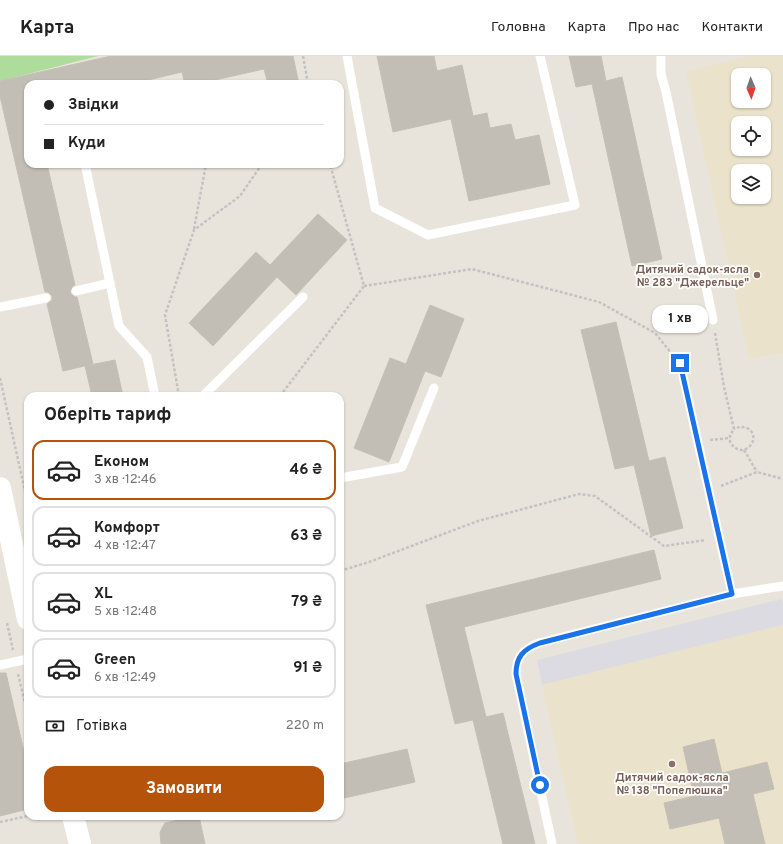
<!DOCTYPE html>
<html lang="uk">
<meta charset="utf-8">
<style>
body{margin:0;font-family:Overpass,sans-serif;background:#f2f2f2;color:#222;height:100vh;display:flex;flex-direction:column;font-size:15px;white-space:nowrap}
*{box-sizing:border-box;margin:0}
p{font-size:13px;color:#767676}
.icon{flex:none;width:22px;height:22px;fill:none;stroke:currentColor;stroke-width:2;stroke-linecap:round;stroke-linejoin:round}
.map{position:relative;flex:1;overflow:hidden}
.panel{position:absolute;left:24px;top:336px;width:320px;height:428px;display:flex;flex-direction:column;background:#fff;border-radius:12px;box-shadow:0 1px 3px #0004}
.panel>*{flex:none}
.guide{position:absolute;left:24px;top:24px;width:320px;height:88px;border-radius:12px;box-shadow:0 1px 3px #0004;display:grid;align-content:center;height:88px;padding:0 20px;background:#fff}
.needle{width:26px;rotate:178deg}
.controls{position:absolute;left:731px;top:12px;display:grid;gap:8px}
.controls a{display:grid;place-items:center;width:40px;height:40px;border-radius:8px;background:#fff;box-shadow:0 1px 3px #0004;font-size:20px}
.end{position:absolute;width:18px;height:18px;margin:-9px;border:5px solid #1a73e8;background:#fff;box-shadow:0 0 0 2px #fff}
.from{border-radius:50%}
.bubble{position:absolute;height:28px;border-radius:12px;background:#fff;box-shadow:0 1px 3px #0004;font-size:13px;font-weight:700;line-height:28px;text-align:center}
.guide b{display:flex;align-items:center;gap:14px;height:38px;font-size:15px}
.guide b+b{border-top:1px solid #e0e0e0}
.guide i{width:10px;height:10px;background:#222}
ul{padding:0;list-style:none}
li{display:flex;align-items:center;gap:12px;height:60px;margin:0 8px 6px;padding:0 12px;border:2px solid #e0e0e0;border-radius:12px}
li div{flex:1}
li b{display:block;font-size:15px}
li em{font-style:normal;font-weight:700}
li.selected{border-color:#b45309}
li>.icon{width:36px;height:36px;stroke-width:1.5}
h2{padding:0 20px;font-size:18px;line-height:48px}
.pay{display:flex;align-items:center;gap:10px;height:44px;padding:0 20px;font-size:15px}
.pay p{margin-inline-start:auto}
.action{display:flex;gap:8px;margin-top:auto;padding:8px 20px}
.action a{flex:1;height:46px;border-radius:12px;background:#b45309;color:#fff;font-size:16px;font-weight:700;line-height:46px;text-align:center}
header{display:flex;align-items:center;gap:24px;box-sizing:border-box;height:56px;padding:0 20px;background:#fff;border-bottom:1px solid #e0e0e0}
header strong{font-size:19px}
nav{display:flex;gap:22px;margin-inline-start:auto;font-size:14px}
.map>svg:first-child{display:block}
</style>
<header>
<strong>Карта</strong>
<nav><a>Головна</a><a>Карта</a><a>Про нас</a><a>Контакти</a></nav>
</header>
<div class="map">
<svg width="783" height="788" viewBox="0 0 783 788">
<rect width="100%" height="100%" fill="#e9e4db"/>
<polygon fill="#dddbe2" points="782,543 783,548 783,569 542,629 537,604"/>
<g fill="#eae2cb" fill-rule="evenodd">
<path d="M751 0H783V297L749 303 686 15ZM738 19H764V45H738ZM738 67H764V93H738ZM738 115H764V141H738Z"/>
<polygon points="783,569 783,788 578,788 542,629"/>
</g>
<polygon fill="#aedc9b" points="0,0 98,0 0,25"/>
<g fill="#c2beb6" stroke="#c4c0b5">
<polygon points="111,0 293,0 299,28 268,28 264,13 197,28 185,28 182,16 131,28 28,28 28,108 47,108 75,229 72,231 70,236 72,239 75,241 77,241 93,308 63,315 47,248 52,244 52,240 48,236 45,236 0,40 0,25"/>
<polygon points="377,0 434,0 437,15 462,9 473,60 487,57 490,72 511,68 515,84 539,79 550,128 469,145 451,63 393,76"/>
<polygon points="569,0 601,0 606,25 622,21 662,203 632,210 592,28 576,31"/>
<polygon points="318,158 347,184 296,239 277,221 213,290 189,267 256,196 270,209"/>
<polygon points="430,249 464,263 441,321 425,315 389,406 354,392 390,302 406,308"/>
<polygon points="616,266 649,405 665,401 683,472 651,480 634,409 615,413 581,274"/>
<polygon points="115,304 123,340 92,340 85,310"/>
<polygon points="654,494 661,523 464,571 486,661 455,668 426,549"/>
<polygon points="0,617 6,617 28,713 28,753 0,760"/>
<polygon points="503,657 535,788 503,788 473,664"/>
<polygon points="714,683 722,717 767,706 774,733 753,738 765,788 725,788 719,762 670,773 664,747 694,740 683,691"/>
<polygon points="407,693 415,726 340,743 340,708"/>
<polygon points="197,760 199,760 205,788 161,788 160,777 162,772 165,767"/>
</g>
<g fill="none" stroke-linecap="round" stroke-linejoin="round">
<g stroke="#c3c3c3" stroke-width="2.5" stroke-dasharray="3 2" stroke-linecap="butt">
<polyline points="303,0 308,28"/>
<polyline points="194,173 206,108"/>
<polyline points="364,230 472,213 599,246 655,277 672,298"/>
<path d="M715 277 724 331 734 373 730 379V386C743 407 764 381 747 372 742 370 739 371 734 373"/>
<polyline points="0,322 28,449"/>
<polyline points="179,340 165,259 194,174 240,140 262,108"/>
<polyline points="280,340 364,230 330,108"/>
<polyline points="710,384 729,382"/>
<polyline points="744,394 757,416"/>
<polyline points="721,430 757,416 783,423"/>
<polyline points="340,515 369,506 478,465 579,438 595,440 664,490 706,484"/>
<polyline points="7,567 13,594"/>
<polyline points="18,618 28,660"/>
<polyline points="0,766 28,760"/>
</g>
<g stroke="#fff" stroke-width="9">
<polyline points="347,0 375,152 428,179 575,149 540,0"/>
<polyline points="661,0 661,18 666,36 713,264"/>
<polyline points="85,108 119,270 147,301 155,340"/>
<polyline points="76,235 110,227"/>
<polyline points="0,251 46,242"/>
<polyline points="680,307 732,538"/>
<polyline points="203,340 303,241"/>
<polyline points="340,422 402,411 434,332"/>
<polyline points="0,609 28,603"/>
<path d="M552 788 516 618C516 601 523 593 539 587L732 538 783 530"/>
</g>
<g stroke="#fff" stroke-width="22">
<polyline points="0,432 28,563"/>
<polyline points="73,760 80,788"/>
</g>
</g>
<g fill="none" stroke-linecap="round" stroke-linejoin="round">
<path stroke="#1a73e8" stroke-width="5" d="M540 729 516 618C516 601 523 593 540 587L732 538 680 307"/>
</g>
<g fill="#8d6e63" stroke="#fff" stroke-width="1.5">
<circle cx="757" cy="219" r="4"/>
<circle cx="672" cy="708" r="4"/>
</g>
<g text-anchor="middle" stroke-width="3.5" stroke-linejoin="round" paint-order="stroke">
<g font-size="11" font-weight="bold" fill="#785e54" stroke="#fff" text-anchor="end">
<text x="749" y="217">Дитячий садок-ясла<tspan x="749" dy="13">№ 283 "Джерельце"</tspan></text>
<text x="672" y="725" text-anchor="middle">Дитячий садок-ясла<tspan x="672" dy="13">№ 138 "Попелюшка"</tspan></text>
</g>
</g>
</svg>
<div class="controls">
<a><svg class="needle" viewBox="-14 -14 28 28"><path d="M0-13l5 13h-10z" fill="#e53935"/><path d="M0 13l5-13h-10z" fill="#767676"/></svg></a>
<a><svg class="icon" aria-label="locate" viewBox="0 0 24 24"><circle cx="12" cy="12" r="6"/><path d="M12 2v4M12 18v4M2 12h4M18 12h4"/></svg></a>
<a><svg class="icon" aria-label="layers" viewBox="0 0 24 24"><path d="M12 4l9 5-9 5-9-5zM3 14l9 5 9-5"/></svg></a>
</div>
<i class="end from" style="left:540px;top:729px"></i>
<i class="end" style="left:680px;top:307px"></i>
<div class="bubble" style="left:652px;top:249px;width:56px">1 хв</div>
<div class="guide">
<b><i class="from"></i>Звідки</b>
<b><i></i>Куди</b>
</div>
<section class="panel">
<h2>Оберіть тариф</h2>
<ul>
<li class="selected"><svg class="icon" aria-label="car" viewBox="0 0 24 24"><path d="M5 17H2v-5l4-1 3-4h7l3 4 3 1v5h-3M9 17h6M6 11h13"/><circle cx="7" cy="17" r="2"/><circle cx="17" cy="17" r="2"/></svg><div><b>Економ</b><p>3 хв · 12:46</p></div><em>46 ₴</em></li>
<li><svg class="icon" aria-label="car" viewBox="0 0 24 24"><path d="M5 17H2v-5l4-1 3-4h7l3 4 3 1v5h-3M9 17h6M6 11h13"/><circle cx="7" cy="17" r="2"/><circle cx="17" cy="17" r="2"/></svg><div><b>Комфорт</b><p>4 хв · 12:47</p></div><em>63 ₴</em></li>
<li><svg class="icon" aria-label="car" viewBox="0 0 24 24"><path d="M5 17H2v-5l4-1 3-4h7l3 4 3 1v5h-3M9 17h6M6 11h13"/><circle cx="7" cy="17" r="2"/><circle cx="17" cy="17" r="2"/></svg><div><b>XL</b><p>5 хв · 12:48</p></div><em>79 ₴</em></li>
<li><svg class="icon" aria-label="car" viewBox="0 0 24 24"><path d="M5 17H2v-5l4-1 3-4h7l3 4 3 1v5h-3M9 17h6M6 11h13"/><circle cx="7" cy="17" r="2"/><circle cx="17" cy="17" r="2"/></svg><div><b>Green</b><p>6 хв · 12:49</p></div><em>91 ₴</em></li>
</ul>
<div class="pay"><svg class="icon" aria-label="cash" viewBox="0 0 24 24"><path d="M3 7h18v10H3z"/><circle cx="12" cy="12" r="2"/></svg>Готівка<p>220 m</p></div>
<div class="action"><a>Замовити</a></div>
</section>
</div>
